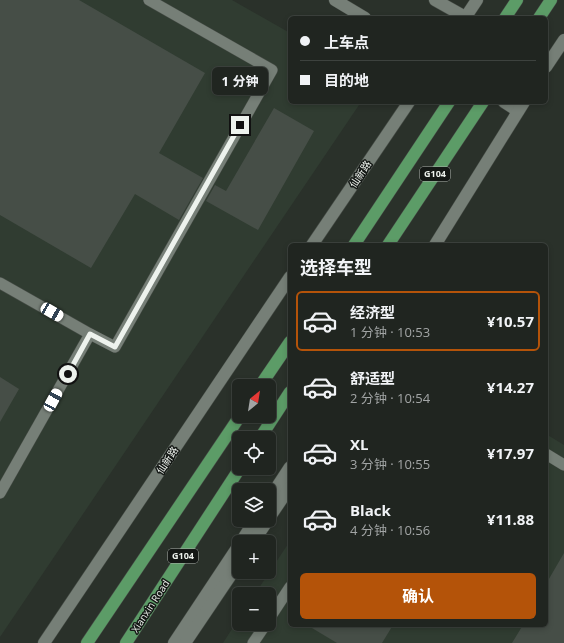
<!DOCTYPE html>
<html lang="zh">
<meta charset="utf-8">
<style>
body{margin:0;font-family:"Open Sans","Noto Sans SC",sans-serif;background:#2d312d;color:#f1f3f6;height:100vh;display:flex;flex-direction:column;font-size:15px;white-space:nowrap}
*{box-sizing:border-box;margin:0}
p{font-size:13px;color:#a2a5a5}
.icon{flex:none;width:22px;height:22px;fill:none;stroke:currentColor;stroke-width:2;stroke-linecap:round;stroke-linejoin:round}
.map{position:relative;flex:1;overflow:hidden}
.drawer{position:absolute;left:288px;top:243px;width:260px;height:384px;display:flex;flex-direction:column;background:#202520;border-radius:6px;box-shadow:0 2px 6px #0003,0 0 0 1px #3d423e}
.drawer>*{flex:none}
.top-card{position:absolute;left:288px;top:16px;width:260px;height:88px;border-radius:6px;box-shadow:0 2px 6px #0003,0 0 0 1px #3d423e;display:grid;align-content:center;height:88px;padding:0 12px;background:#202520}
.needle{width:26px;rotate:30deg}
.fabs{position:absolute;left:232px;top:379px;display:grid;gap:8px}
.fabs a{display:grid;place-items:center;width:44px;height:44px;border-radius:6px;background:#202520;box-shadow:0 2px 6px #0003,0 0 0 1px #3d423e;font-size:20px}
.end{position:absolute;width:18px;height:18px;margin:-9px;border:5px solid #edf2ed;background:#111;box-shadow:0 0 0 2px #111}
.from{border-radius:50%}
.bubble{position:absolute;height:28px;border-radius:6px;background:#202520;box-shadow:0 2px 6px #0003,0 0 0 1px #3d423e;font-size:13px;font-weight:700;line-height:28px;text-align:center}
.car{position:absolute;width:12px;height:24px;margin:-12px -6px;border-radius:5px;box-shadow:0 0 3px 1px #0007;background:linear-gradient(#fff 24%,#345 0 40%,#fff 0 76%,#345 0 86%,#fff 0)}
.top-card b{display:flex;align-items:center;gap:14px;height:38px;font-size:15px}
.top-card b+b{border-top:1px solid #3d423e}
.top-card i{width:10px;height:10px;background:#f1f3f6}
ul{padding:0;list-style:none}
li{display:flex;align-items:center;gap:12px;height:60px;margin:0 8px 6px;padding:0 4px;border:2px solid transparent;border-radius:6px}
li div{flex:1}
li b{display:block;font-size:15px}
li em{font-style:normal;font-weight:700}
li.selected{border-color:#b45309}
li>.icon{width:36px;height:36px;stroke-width:1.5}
h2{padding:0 12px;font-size:18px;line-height:48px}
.cta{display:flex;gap:8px;margin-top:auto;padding:8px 12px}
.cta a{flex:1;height:46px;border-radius:6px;background:#b45309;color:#fff;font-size:16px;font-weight:700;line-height:46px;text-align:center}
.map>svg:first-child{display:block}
</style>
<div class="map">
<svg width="564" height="643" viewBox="0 0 564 643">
<rect width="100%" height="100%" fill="#2a312a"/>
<g fill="#303c31">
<polygon points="0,0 232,0 290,33 290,102 361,102 0,637"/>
<polygon points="546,434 564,445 564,643 223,643 239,618 239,624 269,624 269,594 255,594 290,541 290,625 546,625"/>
</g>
<g fill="#464e47">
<polygon points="0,0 79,0 205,73 159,153 203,178 179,220 135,194 91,268 0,215"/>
<polygon points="274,108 314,131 258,230 206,201 215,185 226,191"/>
<polygon points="0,377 19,389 0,422"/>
<polygon points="564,553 564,643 512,643 523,625 546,625 546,584"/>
<polygon points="307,625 393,625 382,643 337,643"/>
</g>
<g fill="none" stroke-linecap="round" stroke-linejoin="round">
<defs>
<g id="service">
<polyline points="0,283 90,334 0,493"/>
<polyline points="90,334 115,347 272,70 149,0"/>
<polyline points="546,454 564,465"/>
<polyline points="269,619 290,587"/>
<polyline points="253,643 266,624"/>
</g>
<g id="secondary">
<polyline points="335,0 365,18"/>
<polyline points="435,0 467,18"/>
<polyline points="465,18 477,0"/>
<polyline points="546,67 564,40"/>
<polyline points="504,102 518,111"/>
<polyline points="312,245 409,102"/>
<polyline points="435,245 524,102"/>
<polyline points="269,499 290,467"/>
<polyline points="269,518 290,487"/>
<polyline points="241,542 255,520"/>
<polyline points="253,542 268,520"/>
<polyline points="44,643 290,277"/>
<polyline points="174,643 239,545"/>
<polyline points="185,643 239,563"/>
</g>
<g id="primary">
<polyline points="505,18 517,0"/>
<polyline points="539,18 551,0"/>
<polyline points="354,245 449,102"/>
<polyline points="388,245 483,102"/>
<polyline points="260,386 290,342"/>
<polyline points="260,438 290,392"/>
<polyline points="87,643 240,416"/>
<polyline points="126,643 240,468"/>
</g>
</defs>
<use href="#service" stroke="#474d47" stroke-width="12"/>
<use href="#secondary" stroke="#474d47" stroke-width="13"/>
<use href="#primary" stroke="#474d47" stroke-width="13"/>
<use href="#service" stroke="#767f77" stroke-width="11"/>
<use href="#secondary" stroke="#767f77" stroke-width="12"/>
<use href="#primary" stroke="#5c9c67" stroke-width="12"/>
</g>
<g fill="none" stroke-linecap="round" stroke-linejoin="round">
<polyline stroke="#edf2ed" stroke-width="5" points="68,374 90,334 115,347 240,125"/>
</g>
<g text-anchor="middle" stroke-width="3" stroke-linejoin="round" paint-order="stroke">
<g fill="#141815" stroke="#acb1ac" stroke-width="1">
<rect x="420" y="167" width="30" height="14" rx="3"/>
<rect x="168" y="549" width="30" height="14" rx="3"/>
</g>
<g font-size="9" font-weight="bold" fill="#edf2ed">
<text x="435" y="177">G104</text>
<text x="183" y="559">G104</text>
</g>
<g font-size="10" fill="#edf2ed" stroke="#141815">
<text transform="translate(360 174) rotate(-56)" y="4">仙新路</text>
<text transform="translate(167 460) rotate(-56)" y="4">仙新路</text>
<text transform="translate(150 606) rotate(-57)" y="4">Xianxin Road</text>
</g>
</g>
</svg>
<div class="fabs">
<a><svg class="needle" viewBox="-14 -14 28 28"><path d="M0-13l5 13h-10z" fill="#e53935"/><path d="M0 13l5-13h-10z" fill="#a2a5a5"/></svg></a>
<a><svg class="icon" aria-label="locate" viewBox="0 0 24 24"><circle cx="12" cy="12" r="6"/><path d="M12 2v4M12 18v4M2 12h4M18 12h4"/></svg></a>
<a><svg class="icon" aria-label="layers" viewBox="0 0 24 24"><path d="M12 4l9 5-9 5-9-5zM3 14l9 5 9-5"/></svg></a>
<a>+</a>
<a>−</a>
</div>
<i class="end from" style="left:68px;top:374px"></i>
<i class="end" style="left:240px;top:125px"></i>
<div class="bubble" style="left:212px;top:67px;width:56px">1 分钟</div>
<i class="car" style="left:52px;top:312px;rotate:120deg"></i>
<i class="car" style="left:53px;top:400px;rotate:29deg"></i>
<div class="top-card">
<b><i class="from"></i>上车点</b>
<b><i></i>目的地</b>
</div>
<section class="drawer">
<h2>选择车型</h2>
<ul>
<li class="selected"><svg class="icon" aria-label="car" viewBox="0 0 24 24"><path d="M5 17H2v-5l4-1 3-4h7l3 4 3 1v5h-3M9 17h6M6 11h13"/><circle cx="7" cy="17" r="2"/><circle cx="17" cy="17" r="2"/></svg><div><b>经济型</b><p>1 分钟 · 10:53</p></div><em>¥10.57</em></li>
<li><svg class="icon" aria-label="car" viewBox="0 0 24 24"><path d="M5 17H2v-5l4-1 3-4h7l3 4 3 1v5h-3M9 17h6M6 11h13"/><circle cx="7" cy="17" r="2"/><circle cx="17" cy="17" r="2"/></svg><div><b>舒适型</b><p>2 分钟 · 10:54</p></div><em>¥14.27</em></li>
<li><svg class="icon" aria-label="car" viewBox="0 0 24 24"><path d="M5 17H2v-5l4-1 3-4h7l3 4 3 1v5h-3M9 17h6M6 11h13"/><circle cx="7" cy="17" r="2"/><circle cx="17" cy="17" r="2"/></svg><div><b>XL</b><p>3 分钟 · 10:55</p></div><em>¥17.97</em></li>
<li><svg class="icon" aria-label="car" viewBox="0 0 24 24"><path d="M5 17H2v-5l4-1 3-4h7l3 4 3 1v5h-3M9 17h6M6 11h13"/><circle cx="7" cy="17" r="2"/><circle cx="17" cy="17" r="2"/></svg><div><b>Black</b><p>4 分钟 · 10:56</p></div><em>¥11.88</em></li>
</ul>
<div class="cta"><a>确认</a></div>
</section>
</div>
